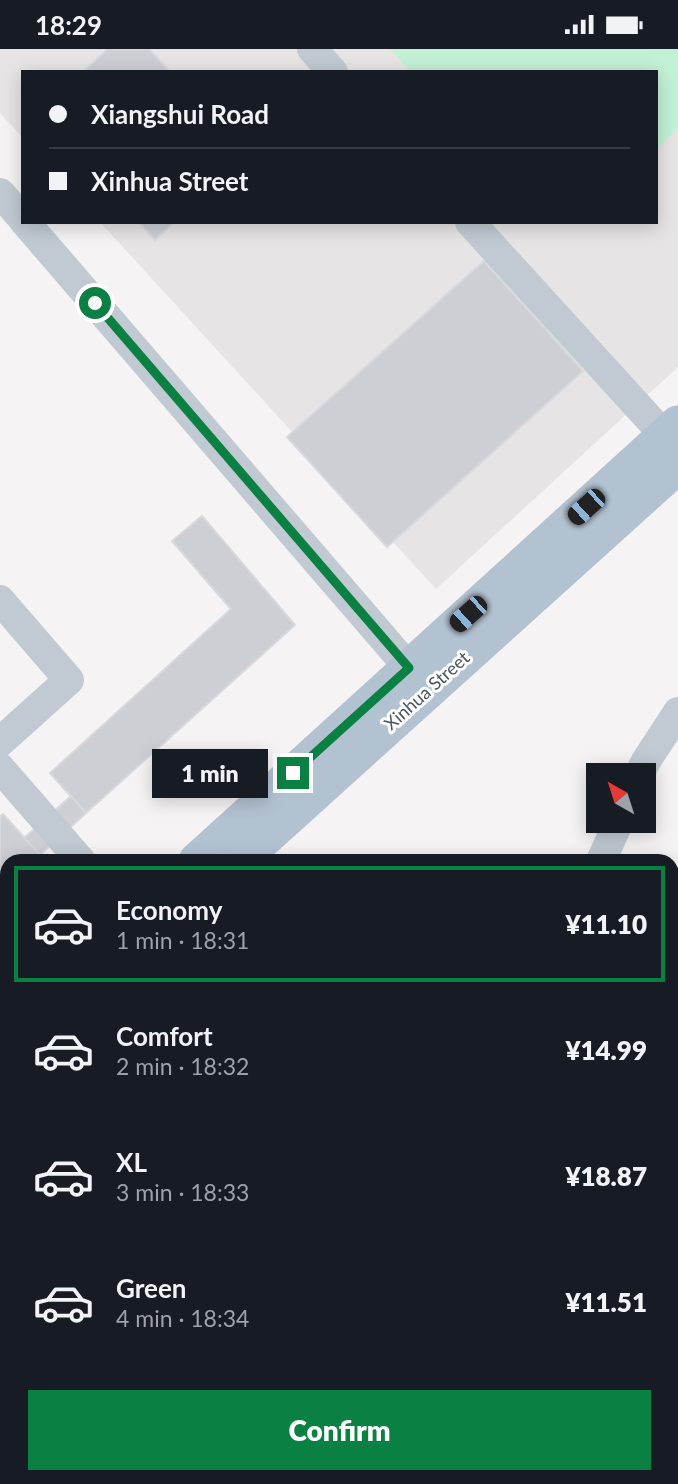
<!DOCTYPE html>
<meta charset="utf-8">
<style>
body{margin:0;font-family:Lato,sans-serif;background:#242831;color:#f1f3f6;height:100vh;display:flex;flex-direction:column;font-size:26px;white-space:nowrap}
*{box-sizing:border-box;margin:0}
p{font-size:23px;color:#9ea1a6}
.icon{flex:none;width:38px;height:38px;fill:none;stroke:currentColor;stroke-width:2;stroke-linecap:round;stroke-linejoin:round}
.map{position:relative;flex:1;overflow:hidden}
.details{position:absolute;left:0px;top:805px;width:679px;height:630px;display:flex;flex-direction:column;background:#171b24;border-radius:21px 21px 0 0;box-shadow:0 4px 18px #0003}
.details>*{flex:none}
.guide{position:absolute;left:21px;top:21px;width:637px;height:154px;border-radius:0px;box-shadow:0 4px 18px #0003;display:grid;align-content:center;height:154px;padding:0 28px;background:#171b24}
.needle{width:46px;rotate:321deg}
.controls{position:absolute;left:586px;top:714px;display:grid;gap:14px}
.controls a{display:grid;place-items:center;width:70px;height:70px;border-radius:0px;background:#171b24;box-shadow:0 4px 18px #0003;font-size:35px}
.end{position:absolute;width:32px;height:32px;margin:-16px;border:9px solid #0b8043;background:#fff;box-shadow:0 0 0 4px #fff}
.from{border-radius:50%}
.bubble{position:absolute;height:49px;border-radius:0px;background:#171b24;box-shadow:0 4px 18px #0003;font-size:23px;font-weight:800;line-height:49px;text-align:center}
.car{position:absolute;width:21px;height:42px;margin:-21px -10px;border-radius:9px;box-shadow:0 0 5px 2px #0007;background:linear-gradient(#222 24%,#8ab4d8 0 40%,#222 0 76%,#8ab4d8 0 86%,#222 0)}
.guide b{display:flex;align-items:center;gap:24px;height:66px;font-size:26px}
.guide b+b{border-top:2px solid #363941}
.guide i{width:18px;height:18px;background:#f1f3f6}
ul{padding:12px 0 0;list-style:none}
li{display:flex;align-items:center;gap:21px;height:116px;margin:0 14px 10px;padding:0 14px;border:4px solid transparent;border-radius:0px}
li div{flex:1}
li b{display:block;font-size:26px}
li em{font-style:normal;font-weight:800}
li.selected{border-color:#0b8043}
li>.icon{width:63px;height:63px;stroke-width:1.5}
.button{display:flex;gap:14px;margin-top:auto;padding:14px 28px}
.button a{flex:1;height:80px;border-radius:0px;background:#0b8043;color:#fff;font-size:28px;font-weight:800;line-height:80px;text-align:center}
.status{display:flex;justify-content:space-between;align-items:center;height:49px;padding:0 35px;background:#171b24;direction:ltr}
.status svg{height:19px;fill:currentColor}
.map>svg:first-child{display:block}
</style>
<div class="status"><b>18:29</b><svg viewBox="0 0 49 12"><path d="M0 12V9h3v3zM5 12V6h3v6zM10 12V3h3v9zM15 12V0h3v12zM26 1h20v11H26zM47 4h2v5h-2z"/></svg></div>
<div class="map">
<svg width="678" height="1435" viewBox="0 0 678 1435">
<rect width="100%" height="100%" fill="#f5f3f3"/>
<g fill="#e6e4e5">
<polygon points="0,0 678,0 678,318 436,540 100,173 656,173 656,23 23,23 23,89 0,64"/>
<polygon points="7,1152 7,1428 310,1428 307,1435 0,1435 0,1159"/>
</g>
<g fill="#c3f1d5">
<polygon points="390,0 678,0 678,80 656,100 656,23 411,23"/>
<polygon points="0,1304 7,1312 7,1428 91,1428 83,1435 0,1435"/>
</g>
<g fill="#cdcfd5" stroke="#d7d9de" stroke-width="2">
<polygon points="108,0 149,0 170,23 83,23"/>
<polygon points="139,173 174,173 155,191"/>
<polygon points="484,212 583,322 387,498 287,388"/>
<polygon points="202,467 295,576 86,764 50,724 231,560 172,492"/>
<polygon points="71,747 86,764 40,806 24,789"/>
<polygon points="3,765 40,806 34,812 7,812 7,837 0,843 0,768"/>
<polygon points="219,1428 268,1428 260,1435 211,1435"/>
</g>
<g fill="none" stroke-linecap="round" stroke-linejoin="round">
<g stroke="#c1cad2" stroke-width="30">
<polyline points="312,0 333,23"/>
<polyline points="0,144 23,170"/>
<polyline points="25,173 409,619"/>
<polyline points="470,173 665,387"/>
<polyline points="0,551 69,631 0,693"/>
<polyline points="0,719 81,812"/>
<polyline points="639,726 646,712 678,663"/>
<polyline points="601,812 619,772"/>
<polyline points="672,968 678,972"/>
<polyline points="603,1428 609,1435"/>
<polyline points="322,1435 325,1428"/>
</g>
<g stroke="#b3c2d1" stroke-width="37">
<polyline points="197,812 678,375"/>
<polyline points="239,812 678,416"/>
<polyline points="0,991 7,984"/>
<polyline points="0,1028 7,1021"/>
</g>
</g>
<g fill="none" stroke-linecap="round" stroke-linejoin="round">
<polyline stroke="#0b8043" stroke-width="9" points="95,254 409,619 293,724"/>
</g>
<g text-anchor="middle" stroke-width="6" stroke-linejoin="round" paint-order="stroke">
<g font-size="18" fill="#4a5661" stroke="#fff">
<text transform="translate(427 642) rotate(-42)" y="6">Xinhua Street</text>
</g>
</g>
</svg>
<div class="controls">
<a><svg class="needle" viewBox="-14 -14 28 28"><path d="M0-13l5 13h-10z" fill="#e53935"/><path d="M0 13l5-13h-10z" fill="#9ea1a6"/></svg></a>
</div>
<i class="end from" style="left:95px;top:254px"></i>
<i class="end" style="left:293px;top:724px"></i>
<div class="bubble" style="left:152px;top:700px;width:116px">1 min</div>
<i class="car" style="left:586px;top:458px;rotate:228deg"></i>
<i class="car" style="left:468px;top:565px;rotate:228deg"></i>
<div class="guide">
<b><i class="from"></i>Xiangshui Road</b>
<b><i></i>Xinhua Street</b>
</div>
<section class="details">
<ul>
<li class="selected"><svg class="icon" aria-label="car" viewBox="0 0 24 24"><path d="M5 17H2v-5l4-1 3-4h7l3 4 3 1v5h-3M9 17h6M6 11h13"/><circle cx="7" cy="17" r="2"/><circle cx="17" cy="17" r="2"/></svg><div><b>Economy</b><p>1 min · 18:31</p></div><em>¥11.10</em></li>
<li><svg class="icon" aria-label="car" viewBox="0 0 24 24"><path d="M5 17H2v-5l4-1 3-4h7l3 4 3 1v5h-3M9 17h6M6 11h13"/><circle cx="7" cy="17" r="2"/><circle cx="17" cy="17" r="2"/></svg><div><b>Comfort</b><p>2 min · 18:32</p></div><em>¥14.99</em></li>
<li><svg class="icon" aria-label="car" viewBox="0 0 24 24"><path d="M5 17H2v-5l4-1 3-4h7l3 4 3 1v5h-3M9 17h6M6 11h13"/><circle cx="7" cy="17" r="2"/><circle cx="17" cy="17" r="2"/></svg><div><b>XL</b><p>3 min · 18:33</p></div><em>¥18.87</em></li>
<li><svg class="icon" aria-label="car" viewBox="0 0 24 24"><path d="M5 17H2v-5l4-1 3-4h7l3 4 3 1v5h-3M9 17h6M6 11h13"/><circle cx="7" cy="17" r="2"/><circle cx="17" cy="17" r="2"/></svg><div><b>Green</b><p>4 min · 18:34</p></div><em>¥11.51</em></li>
</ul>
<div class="button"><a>Confirm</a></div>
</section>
</div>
